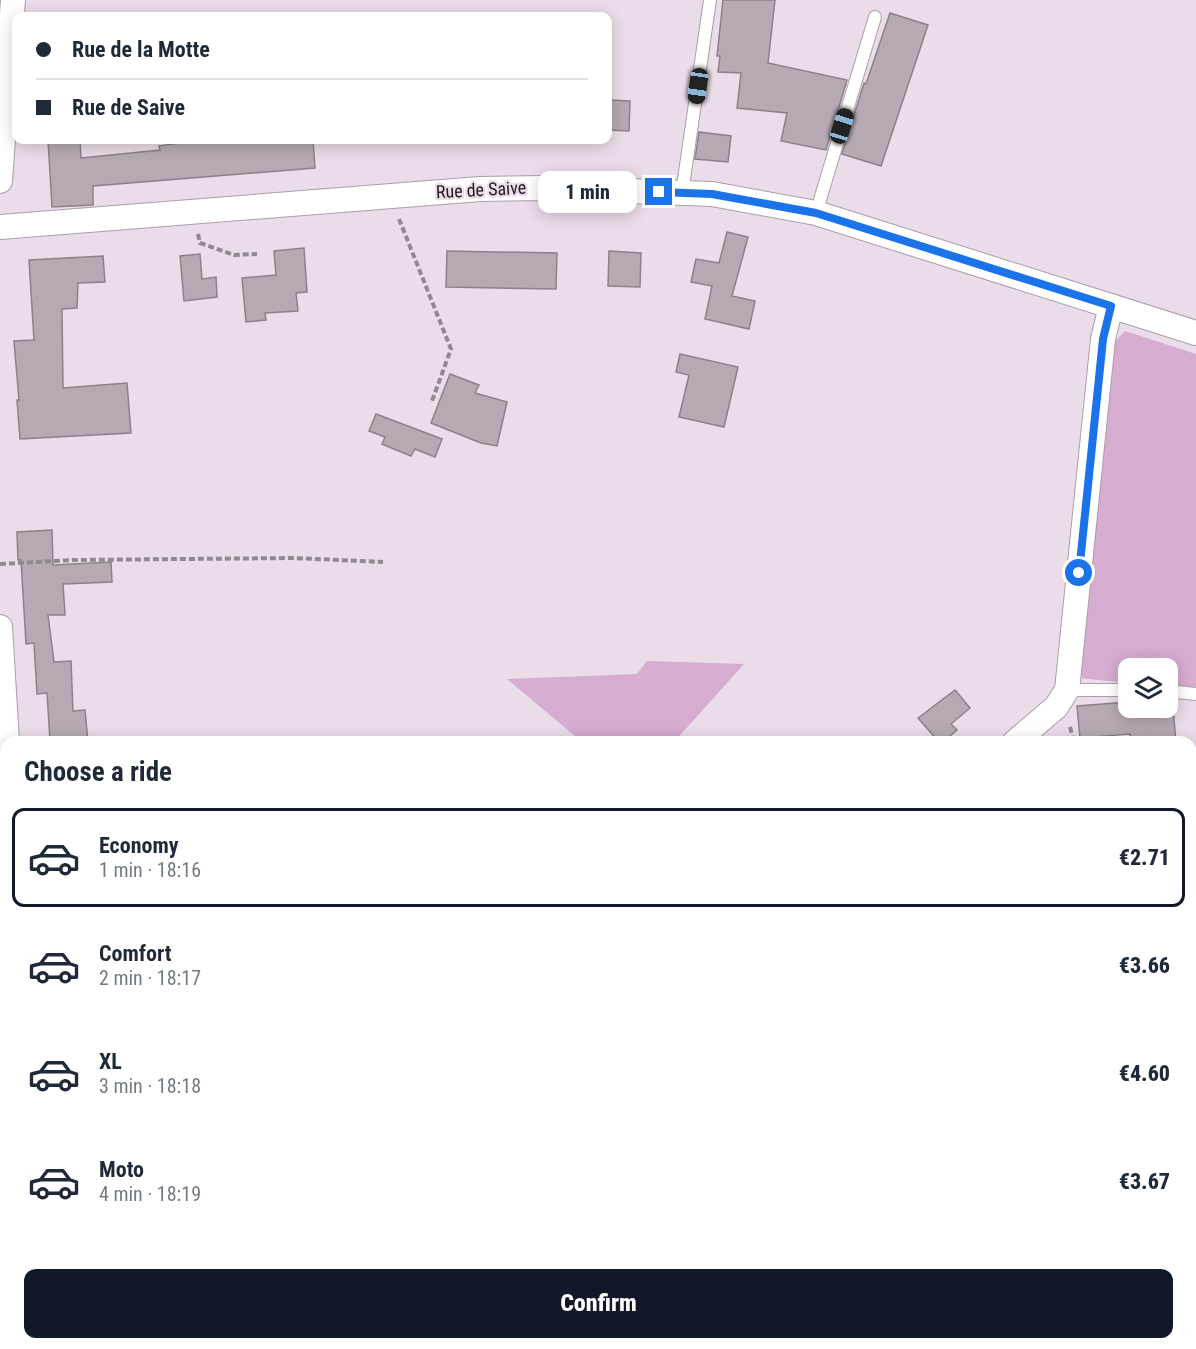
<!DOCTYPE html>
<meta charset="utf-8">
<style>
body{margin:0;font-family:"Roboto Condensed",sans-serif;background:#f6f6f7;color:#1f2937;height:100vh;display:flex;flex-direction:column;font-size:22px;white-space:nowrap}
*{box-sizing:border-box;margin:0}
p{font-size:20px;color:#747a83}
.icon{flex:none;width:33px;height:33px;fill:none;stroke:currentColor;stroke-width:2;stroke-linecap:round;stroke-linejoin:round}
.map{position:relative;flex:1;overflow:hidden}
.details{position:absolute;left:0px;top:736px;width:1197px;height:614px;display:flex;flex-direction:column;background:#fff;border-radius:18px 18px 0 0;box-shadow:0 3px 15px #0003}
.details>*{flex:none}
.top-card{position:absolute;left:12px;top:12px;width:600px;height:132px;border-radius:12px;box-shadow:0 3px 15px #0003;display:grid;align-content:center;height:132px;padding:0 24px;background:#fff}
.controls{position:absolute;left:1118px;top:658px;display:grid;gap:12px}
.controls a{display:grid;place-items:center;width:60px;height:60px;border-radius:12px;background:#fff;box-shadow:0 3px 15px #0003;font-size:30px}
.end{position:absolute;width:27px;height:27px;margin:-14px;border:8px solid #1a73e8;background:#fff;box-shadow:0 0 0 3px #fff}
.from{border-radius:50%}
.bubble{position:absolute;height:42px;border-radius:12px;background:#fff;box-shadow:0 3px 15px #0003;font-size:20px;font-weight:800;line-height:42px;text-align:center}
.car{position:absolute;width:18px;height:36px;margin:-18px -9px;border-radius:8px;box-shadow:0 0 4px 2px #0007;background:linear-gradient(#222 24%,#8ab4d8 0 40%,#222 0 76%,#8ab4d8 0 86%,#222 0)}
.top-card b{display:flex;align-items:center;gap:21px;height:57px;font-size:22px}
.top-card b+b{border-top:2px solid #e0e1e3}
.top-card i{width:15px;height:15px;background:#1f2937}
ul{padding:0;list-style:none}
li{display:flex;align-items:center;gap:18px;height:99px;margin:0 12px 9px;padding:0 12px;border:3px solid transparent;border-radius:12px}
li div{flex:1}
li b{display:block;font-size:22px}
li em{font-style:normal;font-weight:800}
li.on{border-color:#111827}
li>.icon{width:54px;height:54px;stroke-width:1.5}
h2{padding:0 24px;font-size:27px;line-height:72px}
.button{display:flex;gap:12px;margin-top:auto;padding:12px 24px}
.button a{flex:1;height:69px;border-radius:12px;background:#111827;color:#fff;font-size:24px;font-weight:800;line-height:69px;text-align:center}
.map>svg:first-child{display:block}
</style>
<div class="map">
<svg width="1196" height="1349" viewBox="0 0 1196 1349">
<rect width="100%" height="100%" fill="#eadce8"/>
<g fill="#d6acd1">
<polygon points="1125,331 1196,354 1196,689 1167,686 1167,669 1128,669 1128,683 1079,678 1115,341"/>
<polygon points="647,661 744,664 674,742 582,742 507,679 637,674"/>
<polygon points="1193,796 1196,796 1196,905 1191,899 1191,799"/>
<polygon points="1191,946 1196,964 1196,1349 751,1349 747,1344 1191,1344"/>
<polygon points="297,1344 707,1344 711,1349 290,1349"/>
</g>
<g fill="#b6a9b4" stroke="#8c808b" stroke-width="1.5">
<polygon points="723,0 775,0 768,63 847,80 826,150 781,141 787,113 737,108 741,73 718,72 720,56 717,56"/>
<polygon points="890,13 928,25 881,166 842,154 864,83 866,84"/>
<polygon points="608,100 630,101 629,131 608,130"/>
<polygon points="699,132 731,136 728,162 695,159"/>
<polygon points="48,140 80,140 81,158 160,150 159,146 185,142 185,140 313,140 315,168 93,186 93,205 52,207"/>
<polygon points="727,232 748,237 732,296 755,301 749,329 705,319 712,286 691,282 696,259 719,263"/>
<polygon points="304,248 307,292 296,293 298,311 265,313 266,320 246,322 242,278 276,275 274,251"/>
<polygon points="447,251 557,253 556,289 446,287"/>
<polygon points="609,251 641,253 640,287 608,286"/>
<polygon points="200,254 202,279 216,277 217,297 184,301 180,256"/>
<polygon points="103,256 105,282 78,283 77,308 62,309 63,388 127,383 131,433 20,439 17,400 19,400 14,341 34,340 29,260"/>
<polygon points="680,354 738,367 724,427 679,417 689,375 676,372"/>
<polygon points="450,374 479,385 475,393 507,402 497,446 481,443 431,423"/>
<polygon points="376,414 442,439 435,457 415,449 411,456 382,444 385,437 369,431"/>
<polygon points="52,530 53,565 111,562 112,582 63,584 65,615 48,615 54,662 71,661 73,711 85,710 88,742 54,742 54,740 50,740 47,693 37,694 34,643 26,644 21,560 18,560 17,532"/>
<polygon points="955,690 970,708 951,724 957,730 943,742 939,742 918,718"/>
<polygon points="1128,702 1128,708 1173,708 1176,742 1130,742 1130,734 1080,738 1077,706"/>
</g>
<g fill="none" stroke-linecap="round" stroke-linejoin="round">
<defs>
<g id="lane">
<polyline points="682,193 710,0"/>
<polyline points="816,213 875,17"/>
<polyline points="1067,690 1128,690"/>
<polyline points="1167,691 1196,694"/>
</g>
<g id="street">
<polyline points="0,181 13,0"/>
<polyline points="0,227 480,189 545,188 712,194 816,213 1196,333"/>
<polyline points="0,627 7,742"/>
<polyline points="1015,742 1056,707 1067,690 1103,339 1111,306"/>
<polyline points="0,877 6,876"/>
<polyline points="0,1309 6,1279"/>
</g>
</defs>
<use href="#lane" stroke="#ab9ea9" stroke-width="14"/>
<use href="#street" stroke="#ab9ea9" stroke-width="26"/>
<g stroke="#928890" stroke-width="4" stroke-dasharray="6 3" stroke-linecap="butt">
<polyline points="399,219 451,349 432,401"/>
<polyline points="198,234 200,243 234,255 257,254"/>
<polyline points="0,564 74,560 294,558 383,562"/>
<polyline points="1070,727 1074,742"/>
<polyline points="1191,914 1196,919"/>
<polyline points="964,1344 972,1349"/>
</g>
<use href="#lane" stroke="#fff" stroke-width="12"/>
<use href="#street" stroke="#fff" stroke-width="24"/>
</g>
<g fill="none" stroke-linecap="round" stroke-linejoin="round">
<polyline stroke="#1a73e8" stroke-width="8" points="659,192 712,194 816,213 1111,306 1103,339 1079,573"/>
</g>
<g text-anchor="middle" stroke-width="4.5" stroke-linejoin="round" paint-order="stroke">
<g font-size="18" fill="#211c20" stroke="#eadce8">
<text transform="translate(481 190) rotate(-3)" y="6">Rue de Saive</text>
</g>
</g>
</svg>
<div class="controls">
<a><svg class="icon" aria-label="layers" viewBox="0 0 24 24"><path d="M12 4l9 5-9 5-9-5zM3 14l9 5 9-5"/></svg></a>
</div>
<i class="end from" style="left:1079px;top:573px"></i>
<i class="end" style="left:659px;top:192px"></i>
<div class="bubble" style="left:538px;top:171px;width:99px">1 min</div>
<i class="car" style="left:698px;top:86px;rotate:188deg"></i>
<i class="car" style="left:842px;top:126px;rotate:17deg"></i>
<div class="top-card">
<b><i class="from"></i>Rue de la Motte</b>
<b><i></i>Rue de Saive</b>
</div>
<section class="details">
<h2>Choose a ride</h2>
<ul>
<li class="on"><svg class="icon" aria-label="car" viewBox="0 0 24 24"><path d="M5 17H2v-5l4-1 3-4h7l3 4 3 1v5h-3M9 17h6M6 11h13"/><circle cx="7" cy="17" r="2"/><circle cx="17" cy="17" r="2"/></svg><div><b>Economy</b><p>1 min · 18:16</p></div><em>€2.71</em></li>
<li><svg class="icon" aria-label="car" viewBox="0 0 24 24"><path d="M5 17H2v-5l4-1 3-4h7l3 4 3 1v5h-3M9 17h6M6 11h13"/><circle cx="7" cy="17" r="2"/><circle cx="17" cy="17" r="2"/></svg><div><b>Comfort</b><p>2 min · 18:17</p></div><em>€3.66</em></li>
<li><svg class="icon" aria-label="car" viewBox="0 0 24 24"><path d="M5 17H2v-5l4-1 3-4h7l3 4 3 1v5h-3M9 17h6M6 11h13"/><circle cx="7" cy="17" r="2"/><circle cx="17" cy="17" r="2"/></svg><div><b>XL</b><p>3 min · 18:18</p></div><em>€4.60</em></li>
<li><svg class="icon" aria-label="car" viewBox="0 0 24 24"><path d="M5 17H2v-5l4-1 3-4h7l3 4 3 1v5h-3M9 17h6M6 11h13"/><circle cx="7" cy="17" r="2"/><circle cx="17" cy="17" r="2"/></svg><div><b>Moto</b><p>4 min · 18:19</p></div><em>€3.67</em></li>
</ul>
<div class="button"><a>Confirm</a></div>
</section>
</div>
